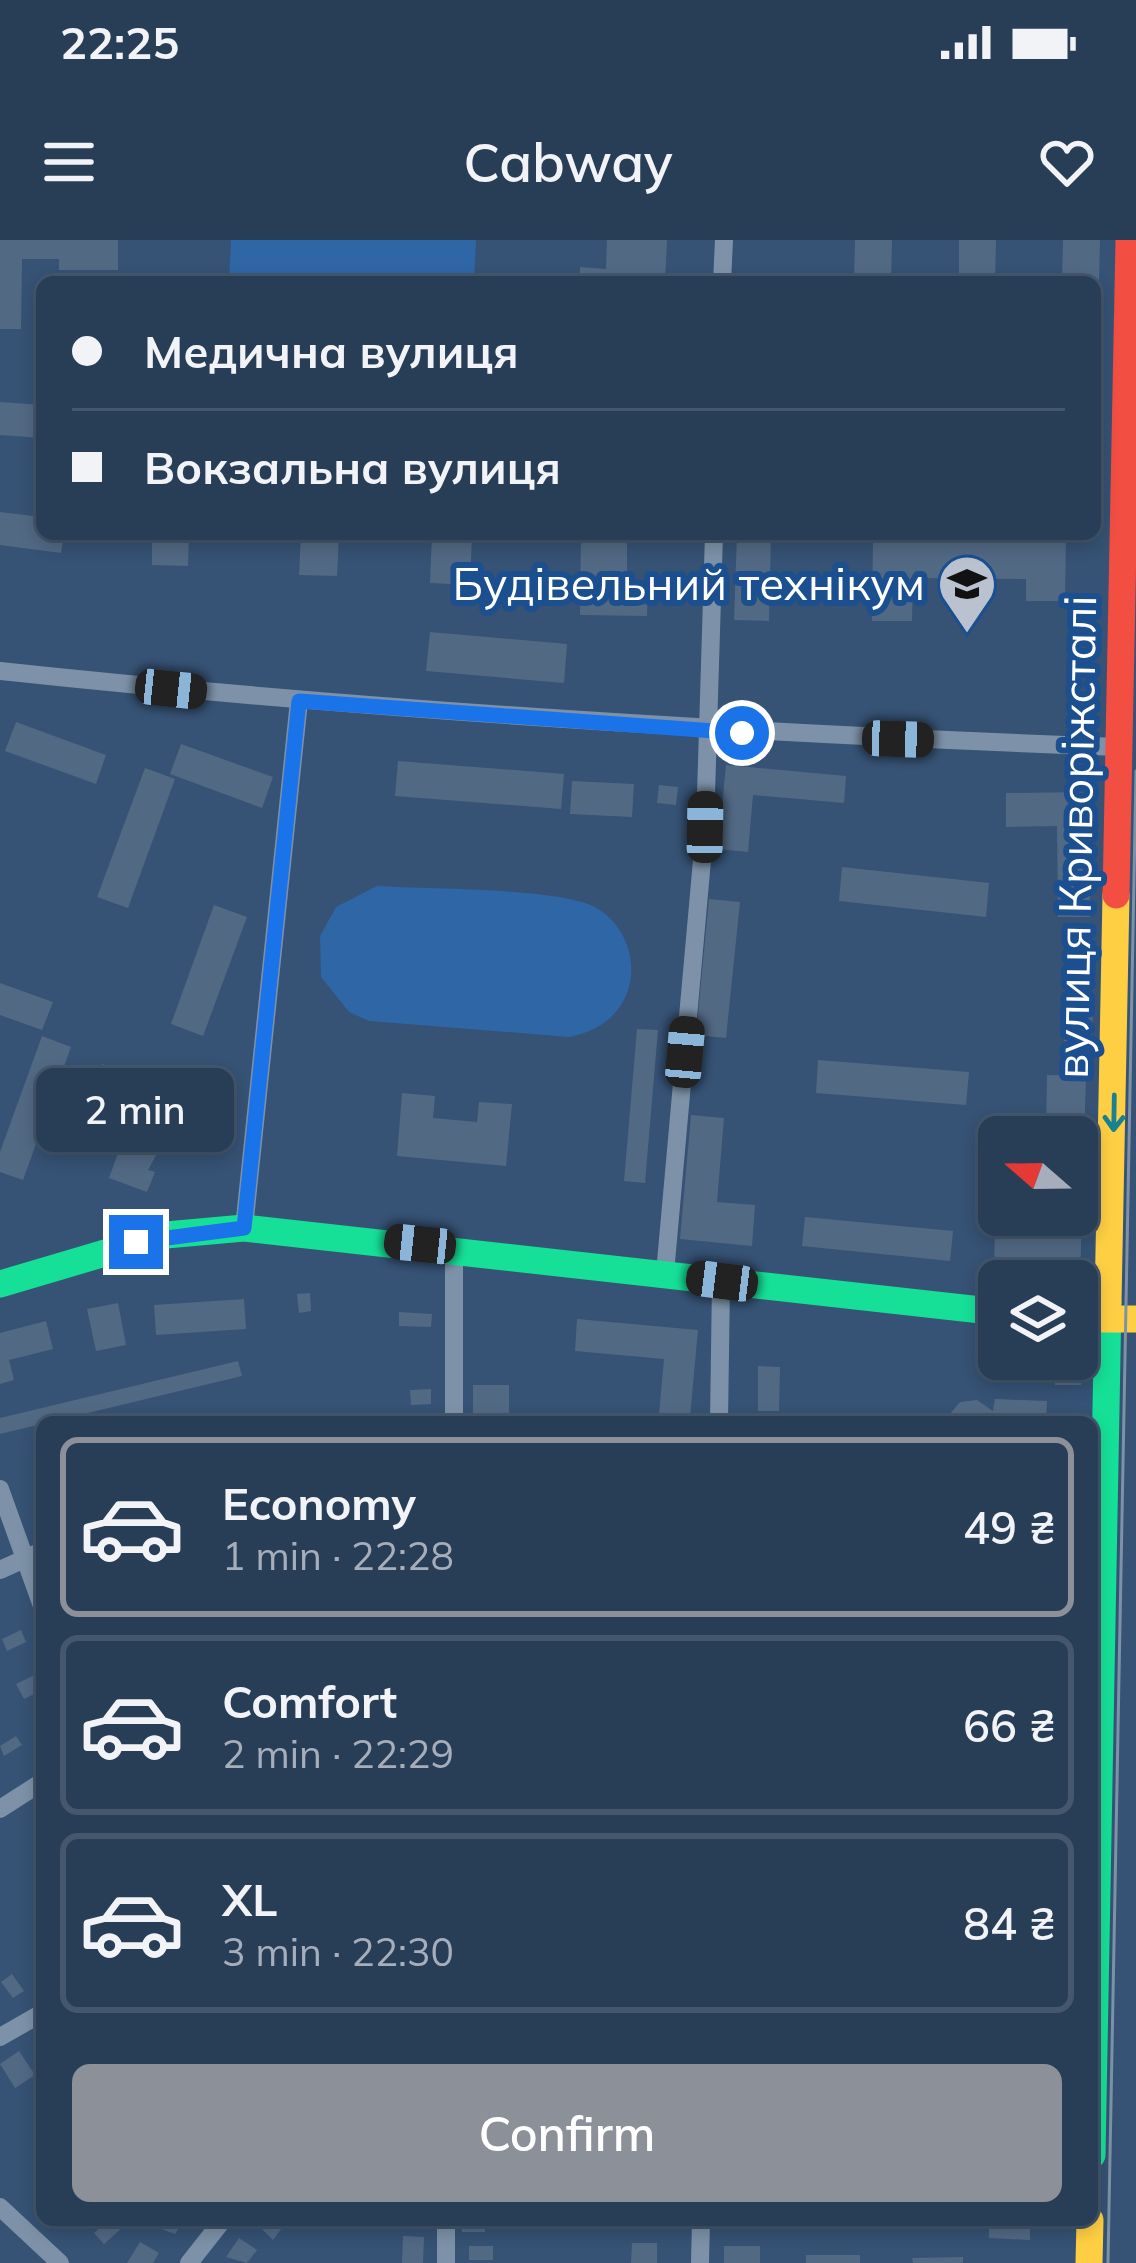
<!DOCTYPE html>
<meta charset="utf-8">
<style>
body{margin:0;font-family:Mulish,sans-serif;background:#30455d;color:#f1f3f6;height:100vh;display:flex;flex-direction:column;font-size:45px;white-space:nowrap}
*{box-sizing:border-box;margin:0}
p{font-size:39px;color:#a5aeba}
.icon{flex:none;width:66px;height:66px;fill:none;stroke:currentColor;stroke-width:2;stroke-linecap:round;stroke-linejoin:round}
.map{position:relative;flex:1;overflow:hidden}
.panel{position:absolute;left:36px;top:1176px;width:1062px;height:810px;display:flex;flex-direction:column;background:#283e57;border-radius:18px;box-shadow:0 6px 18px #0003,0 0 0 3px #44576d}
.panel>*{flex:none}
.top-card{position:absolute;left:36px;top:36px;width:1065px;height:264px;border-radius:18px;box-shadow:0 6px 18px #0003,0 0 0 3px #44576d;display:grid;align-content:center;height:264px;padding:0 36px;background:#283e57}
.needle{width:78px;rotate:290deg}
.buttons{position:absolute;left:978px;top:876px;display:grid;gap:24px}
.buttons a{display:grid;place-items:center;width:120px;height:120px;border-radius:18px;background:#283e57;box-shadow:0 6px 18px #0003,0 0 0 3px #44576d;font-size:60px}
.end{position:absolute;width:54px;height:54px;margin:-27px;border:15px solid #1a73e8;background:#fff;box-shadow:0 0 0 6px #fff}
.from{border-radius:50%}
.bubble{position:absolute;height:84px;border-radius:18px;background:#283e57;box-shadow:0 6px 18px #0003,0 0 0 3px #44576d;font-size:39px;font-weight:600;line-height:84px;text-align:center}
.car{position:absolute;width:36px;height:72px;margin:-36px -18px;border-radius:15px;box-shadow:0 0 9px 3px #0007;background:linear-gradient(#222 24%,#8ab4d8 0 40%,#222 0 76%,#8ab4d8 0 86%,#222 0)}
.top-card b{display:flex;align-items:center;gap:42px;height:114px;font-size:45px}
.top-card b+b{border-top:3px solid #44576d}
.top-card i{width:30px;height:30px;background:#f1f3f6}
ul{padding:21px 0 0;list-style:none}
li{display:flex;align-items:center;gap:36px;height:180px;margin:0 24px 18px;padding:0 12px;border:6px solid #44576d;border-radius:18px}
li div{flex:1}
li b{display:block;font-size:45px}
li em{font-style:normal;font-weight:600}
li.on{border-color:#8c9099}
li>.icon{width:108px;height:108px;stroke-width:1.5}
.action{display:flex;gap:24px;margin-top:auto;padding:24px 36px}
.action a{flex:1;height:138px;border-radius:18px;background:#8c9099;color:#fff;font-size:48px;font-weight:600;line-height:138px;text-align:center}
.status{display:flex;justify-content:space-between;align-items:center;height:84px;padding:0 60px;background:#283e57;direction:ltr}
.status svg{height:33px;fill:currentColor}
header{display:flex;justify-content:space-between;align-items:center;height:156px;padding:0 36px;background:#283e57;font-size:54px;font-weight:600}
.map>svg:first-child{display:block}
</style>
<div class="status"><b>22:25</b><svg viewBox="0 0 49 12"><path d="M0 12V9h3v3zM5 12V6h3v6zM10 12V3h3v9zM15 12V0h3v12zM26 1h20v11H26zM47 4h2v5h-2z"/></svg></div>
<header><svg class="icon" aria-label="menu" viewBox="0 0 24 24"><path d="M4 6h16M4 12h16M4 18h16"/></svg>Cabway<svg class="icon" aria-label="heart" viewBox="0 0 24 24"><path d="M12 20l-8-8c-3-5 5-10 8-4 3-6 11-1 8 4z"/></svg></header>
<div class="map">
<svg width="1136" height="2023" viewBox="0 0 1136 2023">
<rect width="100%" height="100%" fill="#365274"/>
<g fill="#2f66a5">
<polygon points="231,0 476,0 474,42 229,42"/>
<path d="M377 646C428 649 545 648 588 664 620 676 638 714 629 747 621 776 597 792 569 797L369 781 349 772 321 737 320 696 336 667Z"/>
</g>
<g fill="#526984">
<polygon points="0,0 118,0 118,30 59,30 59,19 22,19 21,89 0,89"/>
<polygon points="607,0 667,0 665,42 580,42 580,27 606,29"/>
<polygon points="855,0 892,0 891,42 854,42"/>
<polygon points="959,0 996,0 995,42 959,42"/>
<polygon points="1063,0 1100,0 1099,42 1062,42"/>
<polygon points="0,162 42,165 42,198 0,195"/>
<polygon points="0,272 42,277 42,294 64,294 61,313 0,305"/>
<polygon points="152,294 189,294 188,326 152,325"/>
<polygon points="301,294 339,294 337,336 299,335"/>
<polygon points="432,294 472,294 470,345 430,343"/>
<polygon points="581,294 627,294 627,345 648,345 647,376 580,375"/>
<polygon points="737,294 771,294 769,381 734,380"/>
<polygon points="873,294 1066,294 1065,361 1026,361 1026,339 913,338 912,381 872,381"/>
<polygon points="430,392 567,404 564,443 426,431"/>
<polygon points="16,482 106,515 96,544 5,511"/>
<polygon points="181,504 273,537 262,568 170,534"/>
<polygon points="398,521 564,534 561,569 395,556"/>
<polygon points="726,525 846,536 844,563 753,555 748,612 718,609"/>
<polygon points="145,528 175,539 128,668 97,657"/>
<polygon points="572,541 634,544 632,577 570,574"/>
<polygon points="659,545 678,547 676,565 657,563"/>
<polygon points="1089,552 1090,677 1058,677 1057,586 1006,587 1006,553"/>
<polygon points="842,627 989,643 986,677 839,661"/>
<polygon points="709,659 740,662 726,798 696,795"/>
<polygon points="214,665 247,677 203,796 171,784"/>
<polygon points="0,743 53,762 42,790 0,775"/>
<polygon points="1064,753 1093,753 1092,801 1064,801"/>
<polygon points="637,789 658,790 645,943 624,941"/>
<polygon points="42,796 71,807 23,940 0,932 0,912"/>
<polygon points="818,820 969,832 966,865 816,853"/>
<polygon points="102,824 130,834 120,861 92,851"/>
<polygon points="1047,835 1086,836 1080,1041 1042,1041 1042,1030 994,1029 995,987 1045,988 1045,975 1077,975 1077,897 1046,897"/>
<polygon points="402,853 435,856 433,878 477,882 479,862 512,864 506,926 397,916"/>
<polygon points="132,874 171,888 148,930 155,932 147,952 109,938"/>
<polygon points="691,875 724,878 717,962 755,965 752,1006 680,999"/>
<polygon points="805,977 953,991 950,1021 802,1006"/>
<polygon points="310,1053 311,1071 299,1073 297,1054"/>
<polygon points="244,1059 246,1089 156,1095 154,1065"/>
<polygon points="118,1063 126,1105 96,1111 87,1069"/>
<polygon points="399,1072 432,1074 431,1087 399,1086"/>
<polygon points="577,1079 698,1090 690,1177 659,1174 664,1119 575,1111"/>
<polygon points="46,1081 53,1109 9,1120 14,1140 0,1144 0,1093"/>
<polygon points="238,1121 242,1136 0,1194 0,1178"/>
<polygon points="758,1126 780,1127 779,1171 758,1171"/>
<rect x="1055" y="1127" width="26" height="18"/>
<rect x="473" y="1145" width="36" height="30"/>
<polygon points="431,1149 431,1164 411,1165 410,1150"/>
<polygon points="995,1159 1047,1161 1046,1182 943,1182 960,1162 977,1160 993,1171"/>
<polygon points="21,1390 26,1402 7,1411 2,1399"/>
<polygon points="37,1434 42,1450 24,1459 16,1444"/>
<polygon points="16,1496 22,1505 4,1516 0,1506"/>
<polygon points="12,1734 24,1751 13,1758 1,1742"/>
<polygon points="19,1811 35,1835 15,1848 0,1824"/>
<polygon points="109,1980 131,1980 104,2004 94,1993"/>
<polygon points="158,1980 184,1980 175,1994 153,1986"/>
<polygon points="253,1980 288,1980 273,2000"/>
<polygon points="461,1980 485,1980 485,1992 462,1992"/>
<polygon points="989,1980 1030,1980 1030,2000 989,1998"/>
<polygon points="403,1996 424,1997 423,2023 402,2023"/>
<polygon points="239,1998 257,2010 247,2023 226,2017"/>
<polygon points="140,2002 159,2013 153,2023 127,2023"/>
<polygon points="632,2003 657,2003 657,2023 631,2023"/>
<rect x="469" y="2006" width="24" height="14"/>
<rect x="724" y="2006" width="36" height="17"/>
<rect x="806" y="2015" width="54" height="8"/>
<polygon points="963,2017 963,2023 913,2023 912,2018"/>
</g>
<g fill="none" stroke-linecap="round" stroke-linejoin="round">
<g stroke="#7d92a8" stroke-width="18">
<polyline points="722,42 724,0"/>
<path d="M0 431C373 471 744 493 1119 507"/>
<polyline points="244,988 299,461"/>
<polyline points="665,1033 705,587 714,294"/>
<polyline points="454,1182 454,1007"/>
<polyline points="719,1182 721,1041"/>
<polyline points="0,1249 42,1366"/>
<polyline points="0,1330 42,1311"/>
<polyline points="0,1569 42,1542"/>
<polyline points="0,1797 42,1773"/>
<polyline points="0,1967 60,2023"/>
<polyline points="189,2023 223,1980"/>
<polyline points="446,2023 446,1980"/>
<polyline points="700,2023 701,1980"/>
</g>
<g stroke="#16e098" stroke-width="27">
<polyline points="0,1044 166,995 244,988 999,1072"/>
<polyline points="1092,1915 1108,1062"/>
</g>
<g stroke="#ffcf43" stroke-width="27">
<polyline points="1108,1062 1116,655"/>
<polyline points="1077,1079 1136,1079"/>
<polyline points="1089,2023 1090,1980"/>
</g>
<polyline stroke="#f24e42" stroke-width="27" points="1116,655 1129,0"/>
<polyline stroke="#7e92a7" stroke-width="3" points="1108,2023 1136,531"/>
</g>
<defs><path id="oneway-shaft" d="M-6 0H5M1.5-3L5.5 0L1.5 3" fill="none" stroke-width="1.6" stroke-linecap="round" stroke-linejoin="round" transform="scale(3)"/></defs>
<use stroke="#198292" href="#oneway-shaft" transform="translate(1114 873) rotate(91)"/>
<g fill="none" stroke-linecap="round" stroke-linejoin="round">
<polyline stroke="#1a73e8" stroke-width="15" points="136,1002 244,988 299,461 742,493"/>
</g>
<defs>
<symbol id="university-pin" viewBox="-11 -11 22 30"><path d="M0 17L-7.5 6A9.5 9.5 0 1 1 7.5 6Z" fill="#b9c2ce" stroke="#1b4f8f"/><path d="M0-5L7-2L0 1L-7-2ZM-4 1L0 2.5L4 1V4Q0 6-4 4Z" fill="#111"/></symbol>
</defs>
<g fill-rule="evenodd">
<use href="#university-pin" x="934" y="311" width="66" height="90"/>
</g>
<g text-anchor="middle" stroke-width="12" stroke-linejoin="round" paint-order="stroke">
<g font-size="45" fill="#fff" stroke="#1b4f8f" text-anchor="end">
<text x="925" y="360">Будівельний технікум</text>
</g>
<g font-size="45" fill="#fff" stroke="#1b4f8f">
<text transform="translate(1076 597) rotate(-89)" y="16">вулиця Криворіжсталі</text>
</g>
</g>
</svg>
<div class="buttons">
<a><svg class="needle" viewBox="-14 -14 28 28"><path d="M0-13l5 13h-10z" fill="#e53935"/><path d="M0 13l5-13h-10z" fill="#a5aeba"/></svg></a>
<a><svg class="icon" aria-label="layers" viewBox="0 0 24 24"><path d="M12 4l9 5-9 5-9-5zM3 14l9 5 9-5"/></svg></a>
</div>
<i class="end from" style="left:742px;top:493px"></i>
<i class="end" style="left:136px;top:1002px"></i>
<div class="bubble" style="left:36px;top:828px;width:198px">2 min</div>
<i class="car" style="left:171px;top:449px;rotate:96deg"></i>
<i class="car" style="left:898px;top:499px;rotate:92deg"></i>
<i class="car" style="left:705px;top:587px;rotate:1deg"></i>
<i class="car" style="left:685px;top:812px;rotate:5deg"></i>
<i class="car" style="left:420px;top:1004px;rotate:276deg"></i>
<i class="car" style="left:722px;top:1041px;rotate:277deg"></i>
<div class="top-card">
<b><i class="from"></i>Медична вулиця</b>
<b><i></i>Вокзальна вулиця</b>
</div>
<section class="panel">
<ul>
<li class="on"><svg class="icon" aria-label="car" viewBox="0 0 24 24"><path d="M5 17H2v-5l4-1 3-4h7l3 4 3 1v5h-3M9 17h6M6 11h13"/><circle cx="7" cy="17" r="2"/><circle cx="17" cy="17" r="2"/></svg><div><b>Economy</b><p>1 min · 22:28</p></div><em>49 ₴</em></li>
<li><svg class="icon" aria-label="car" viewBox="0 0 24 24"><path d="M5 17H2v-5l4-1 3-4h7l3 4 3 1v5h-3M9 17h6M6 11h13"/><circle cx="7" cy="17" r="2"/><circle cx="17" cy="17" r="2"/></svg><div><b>Comfort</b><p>2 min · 22:29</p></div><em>66 ₴</em></li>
<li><svg class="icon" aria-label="car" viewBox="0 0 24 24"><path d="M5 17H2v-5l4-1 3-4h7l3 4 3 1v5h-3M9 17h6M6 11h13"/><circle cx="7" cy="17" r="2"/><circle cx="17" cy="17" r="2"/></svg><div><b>XL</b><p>3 min · 22:30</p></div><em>84 ₴</em></li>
</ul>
<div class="action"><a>Confirm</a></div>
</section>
</div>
